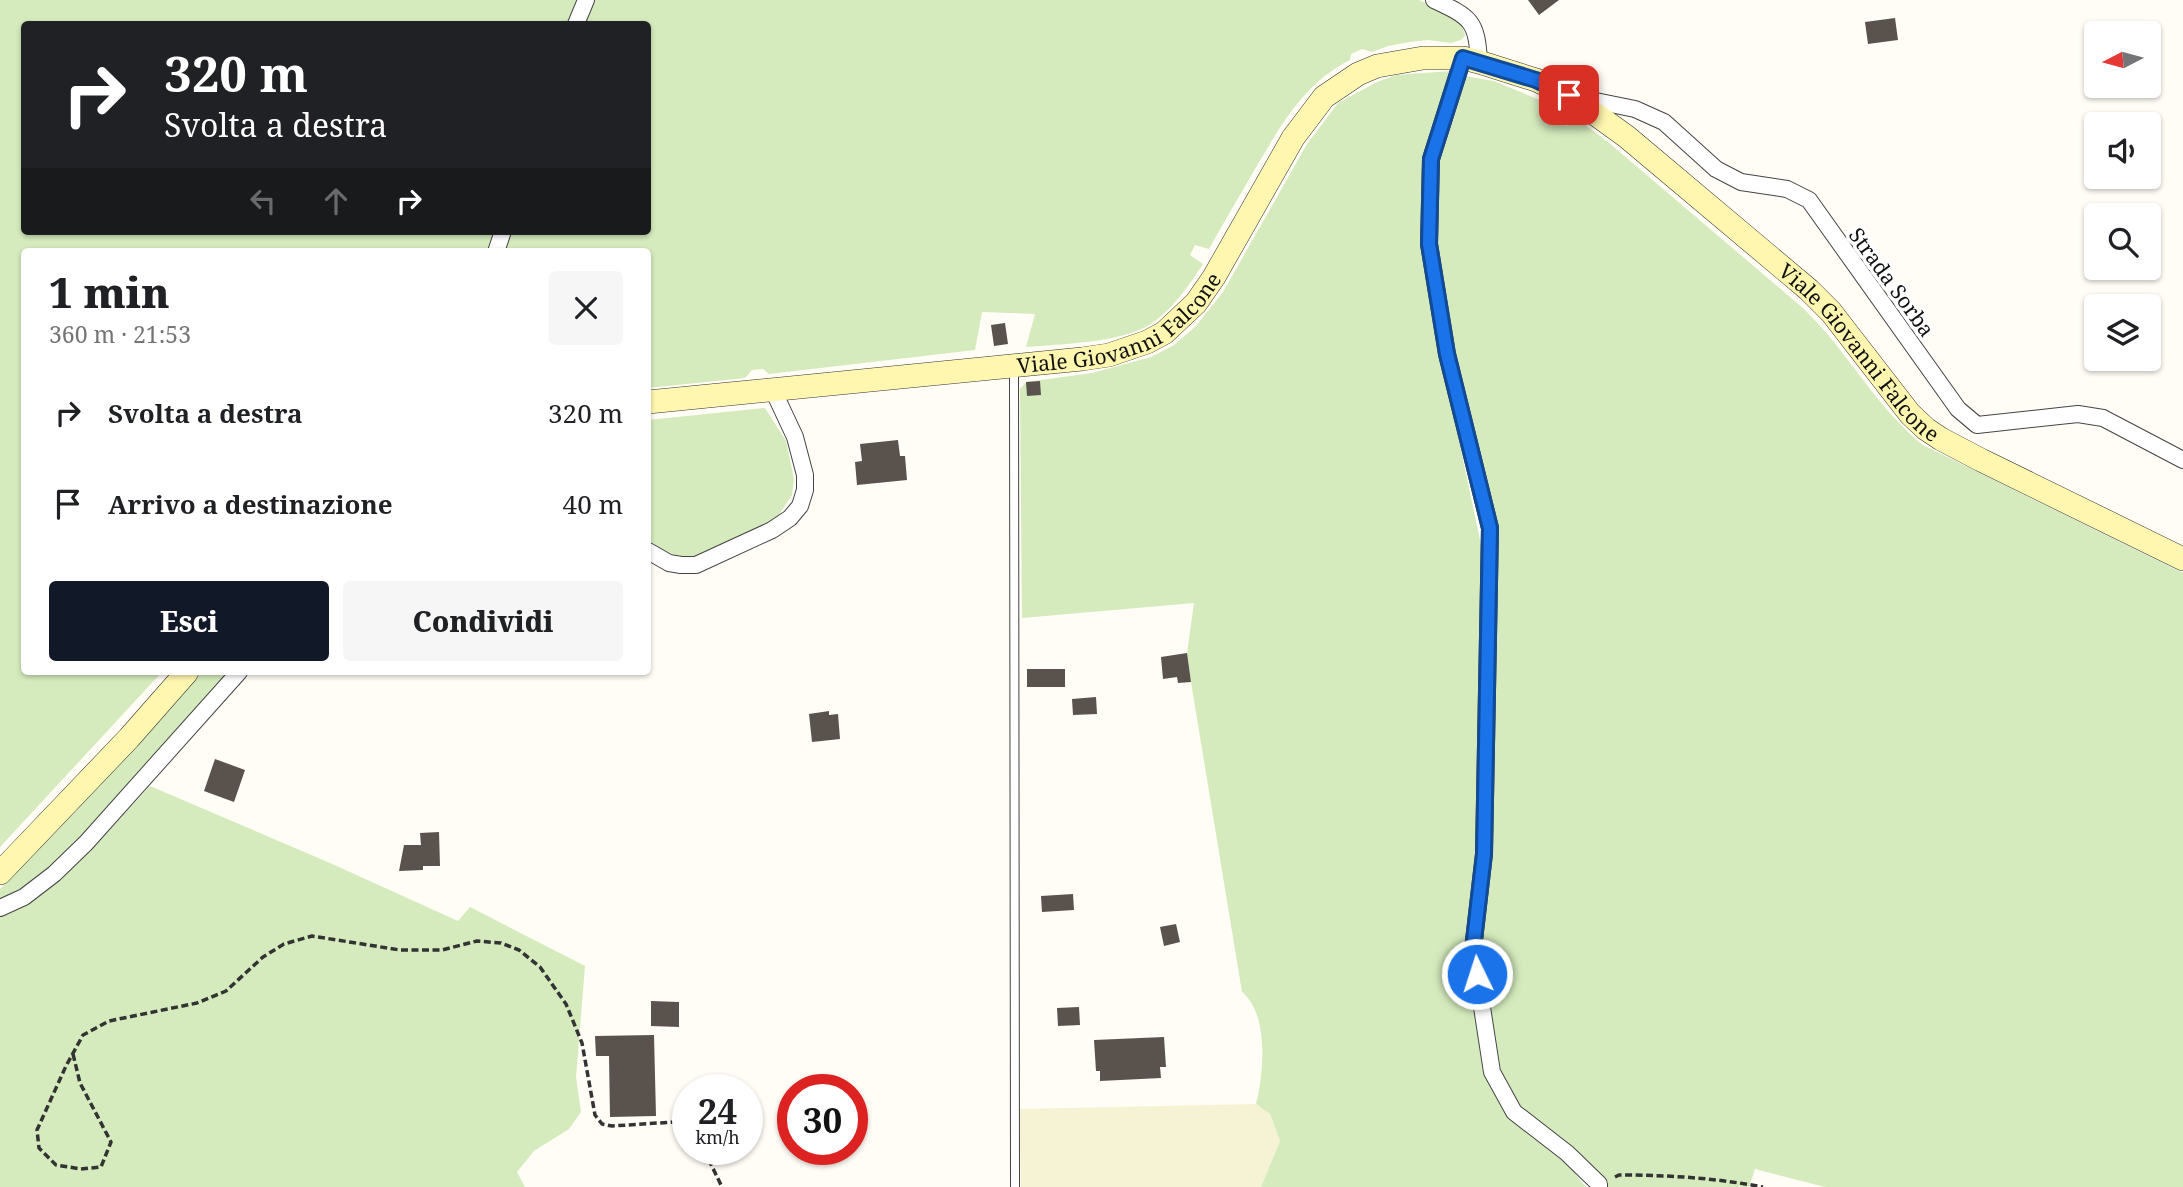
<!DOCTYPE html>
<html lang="it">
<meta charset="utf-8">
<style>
:root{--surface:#fff;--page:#f6f6f6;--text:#202124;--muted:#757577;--accent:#111827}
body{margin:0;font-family:"Noto Serif",serif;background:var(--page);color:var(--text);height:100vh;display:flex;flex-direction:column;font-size:26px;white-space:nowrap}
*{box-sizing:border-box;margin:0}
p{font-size:23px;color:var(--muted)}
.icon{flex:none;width:38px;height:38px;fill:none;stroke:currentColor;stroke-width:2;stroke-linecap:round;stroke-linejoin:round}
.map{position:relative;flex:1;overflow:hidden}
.panel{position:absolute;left:21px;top:248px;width:630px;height:427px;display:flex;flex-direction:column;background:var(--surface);border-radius:7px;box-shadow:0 2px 5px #0004}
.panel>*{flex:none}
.top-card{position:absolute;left:21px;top:21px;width:630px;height:214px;border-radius:7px;box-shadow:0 2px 5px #0004;background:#202124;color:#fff;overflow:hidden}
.needle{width:46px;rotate:264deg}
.buttons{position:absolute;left:2084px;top:21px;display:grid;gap:14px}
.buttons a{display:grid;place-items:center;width:77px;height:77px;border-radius:7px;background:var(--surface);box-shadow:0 2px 5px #0004;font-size:35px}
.speed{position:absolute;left:672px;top:1074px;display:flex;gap:14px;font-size:35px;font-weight:700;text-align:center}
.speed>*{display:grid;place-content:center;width:91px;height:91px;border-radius:50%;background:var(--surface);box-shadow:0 2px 5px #0004;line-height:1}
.speed small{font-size:18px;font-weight:400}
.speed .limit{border:10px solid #d22;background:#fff;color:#111}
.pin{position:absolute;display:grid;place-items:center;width:60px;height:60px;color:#fff;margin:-30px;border-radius:14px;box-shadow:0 4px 10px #0006}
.me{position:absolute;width:77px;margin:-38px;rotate:356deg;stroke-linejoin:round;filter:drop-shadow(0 0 5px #0008)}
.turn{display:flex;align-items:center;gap:24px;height:147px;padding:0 28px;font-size:32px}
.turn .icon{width:91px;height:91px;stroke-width:2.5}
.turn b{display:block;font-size:49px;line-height:60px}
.lanes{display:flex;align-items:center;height:66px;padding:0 28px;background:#0003;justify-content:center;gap:35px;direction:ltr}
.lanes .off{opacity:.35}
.round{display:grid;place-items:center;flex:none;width:74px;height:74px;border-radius:7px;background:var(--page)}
.summary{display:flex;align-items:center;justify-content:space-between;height:119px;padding:0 28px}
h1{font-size:42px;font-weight:800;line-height:52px}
.primary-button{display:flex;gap:14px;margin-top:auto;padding:14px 28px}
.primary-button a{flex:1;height:80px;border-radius:7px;background:var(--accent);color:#fff;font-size:28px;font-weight:800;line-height:80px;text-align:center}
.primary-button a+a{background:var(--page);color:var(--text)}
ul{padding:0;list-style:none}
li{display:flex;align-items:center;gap:21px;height:91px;padding:0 28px}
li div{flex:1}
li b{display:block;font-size:26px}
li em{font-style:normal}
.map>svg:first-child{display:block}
</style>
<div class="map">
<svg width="2183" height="1187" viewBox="0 0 2183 1187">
<rect width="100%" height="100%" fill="#fffdf5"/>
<path fill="#f6f3d4" d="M1256 1104 1270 1114 1280 1141 1261 1187H1021L1019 1109Z"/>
<path fill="#d5ebbd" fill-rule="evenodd" d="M0 0H1419C1436 8 1463 15 1465 36L1461 40 1451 43 1428 40 1410 42 1388 46 1372 52 1362 49 1351 54 1350 60C1304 83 1281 125 1255 169 1240 195 1224 222 1209 249L1195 245 1190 255 1203 264C1188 286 1173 310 1149 325 1120 343 1060 344 1026 347L1035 314 982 312 975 350 769 374 763 369 752 370 745 378 648 388V252H24V672H162L0 847ZM24 24H648V231H24Z
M1451 71 1425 161 1441 355 1484 559 1478 834 1466 951 1490 1086 1513 1119 1567 1163 1586 1187H1261L1280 1141 1270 1114 1256 1104C1264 1073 1269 1014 1242 992L1191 682 1187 653 1194 603 1022 618 1020 389 1026 382 1092 373 1151 357 1174 345 1196 326 1223 292 1307 144 1338 103 1377 82 1396 75Z
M1464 76 1494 81 1557 107 1560 122 1567 126 1580 121 1608 142 1804 309C1814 319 1824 330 1833 341 1862 377 1887 416 1923 445L2183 573V1187H1825L1755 1169 1749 1187H1606L1601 1175 1575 1149 1520 1107 1496 1066 1478 952 1495 526 1453 354 1434 244 1437 163Z
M765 408 786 441 794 479 792 495 778 516 763 525 695 556C674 558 663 551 648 540V420Z
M202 672H231L80 841 22 892 0 903V889Z
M150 786 330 863 458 921 470 907 585 966 576 1077 581 1112 569 1129 534 1151 517 1172 525 1187H0V915L61 876 92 849Z"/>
<path fill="#5a524d" d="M1528 0H1559L1539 15Z
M1895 18 1898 40 1868 44 1865 22Z
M1005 323 1008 344 994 346 991 325Z
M1040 381 1041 395 1027 396 1026 382Z
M898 440 900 456H905L907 480 857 485 855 462 862 461 860 444Z
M1187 653 1191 682 1178 683 1177 677 1163 679 1161 657Z
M1027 669H1065V687H1027Z
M1096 697 1097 714 1073 715 1072 699Z
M829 711V715L838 714 840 739 812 742 809 714Z
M215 759 245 770 234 802 204 791Z
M439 832 440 866H423V870L399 871 404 845H421L420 833Z
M1073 894 1074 910 1042 912 1041 896Z
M1176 924 1180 942 1164 946 1160 927Z
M651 1001 679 1002V1027L651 1026Z
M1079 1007 1080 1025 1058 1026 1057 1008Z
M654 1035 656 1116 610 1117 609 1056H596L595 1036Z
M1164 1037 1166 1067H1160L1161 1078 1100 1081V1071H1096L1094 1040Z"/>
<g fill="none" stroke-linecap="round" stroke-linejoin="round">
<g stroke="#444" stroke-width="10">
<path id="lane" d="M1014 368 1015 1187"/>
</g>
<g stroke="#444" stroke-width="18">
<path id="street" d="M1434 0C1470 17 1477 20 1479 62
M576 24 586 0
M1463 58 1431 159 1429 244 1447 354 1490 528 1484 854 1473 949 1492 1072 1514 1112 1567 1153 1599 1184V1187
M1576 97 1635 109 1664 122 1716 169 1741 182 1787 189 1809 200 1958 409 1977 425 2078 414 2103 418 2183 460
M496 252 503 231
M648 551 669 563 681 565H696L772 530 790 518 800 506 805 490V475L795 437 773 390
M0 908 24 897 54 874 86 843 239 672"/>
</g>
<g stroke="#333" stroke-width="24">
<g id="secondary">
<path id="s1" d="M648 402 1082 359 1109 355 1147 342 1164 333 1196 303 1214 277 1293 138 1324 97 1358 74 1377 66 1423 58H1463L1479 62 1536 80 1569 95 1627 137 1809 290 1831 312 1910 414 1926 429 1941 439 1981 460 2183 559"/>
<path d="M0 873 129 738 187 672"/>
</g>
</g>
<path stroke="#333" stroke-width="3.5" stroke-dasharray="7 3.5" stroke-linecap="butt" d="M73 1054 80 1083 111 1142 101 1167 81 1169 56 1165 39 1148 37 1130 66 1066 83 1035 109 1021 197 1003 226 991 263 957 284 944 312 936 400 950H442L477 941 501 943 519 950 540 967 566 1004 582 1043 595 1115 602 1124 612 1126 674 1122 688 1125
M704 1150 722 1187
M1615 1177 1619 1175C1668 1175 1715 1178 1763 1187"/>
<use href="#lane" stroke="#fff" stroke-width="8"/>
<use href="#street" stroke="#fff" stroke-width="16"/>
<use href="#secondary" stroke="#fff6b0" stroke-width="23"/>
</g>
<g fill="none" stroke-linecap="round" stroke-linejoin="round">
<g stroke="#114b97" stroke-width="18">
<path id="route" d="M1477 974 1473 949 1484 854 1490 528 1447 354 1429 244 1431 159 1463 58 1536 80 1569 95"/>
</g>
<use href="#route" stroke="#1a73e8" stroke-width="12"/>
</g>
<g text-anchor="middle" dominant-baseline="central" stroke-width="7" stroke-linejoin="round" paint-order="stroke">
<g font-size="21" fill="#111" stroke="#fff">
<text transform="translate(1892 282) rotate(54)">Strada Sorba</text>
<text stroke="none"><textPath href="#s1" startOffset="486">Viale Giovanni Falcone</textPath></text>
<text stroke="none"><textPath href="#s1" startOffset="1460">Viale Giovanni Falcone</textPath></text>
</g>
</g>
</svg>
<div class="buttons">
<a><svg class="needle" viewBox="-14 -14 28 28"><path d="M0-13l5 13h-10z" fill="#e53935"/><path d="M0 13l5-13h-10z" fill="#757577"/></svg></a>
<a><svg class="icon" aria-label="sound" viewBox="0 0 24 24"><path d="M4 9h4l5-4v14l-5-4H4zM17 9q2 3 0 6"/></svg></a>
<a><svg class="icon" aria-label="search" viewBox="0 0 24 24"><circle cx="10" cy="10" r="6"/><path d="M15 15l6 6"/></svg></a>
<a><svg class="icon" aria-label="layers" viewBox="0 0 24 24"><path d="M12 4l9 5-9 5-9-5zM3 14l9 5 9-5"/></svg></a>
</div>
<div class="speed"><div>24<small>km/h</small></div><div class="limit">30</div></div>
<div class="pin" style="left:1569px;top:95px;background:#d93025"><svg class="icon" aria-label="arrive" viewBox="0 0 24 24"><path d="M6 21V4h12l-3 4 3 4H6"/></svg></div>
<svg class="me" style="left:1477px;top:974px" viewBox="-20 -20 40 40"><circle r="17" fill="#1a73e8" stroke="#fff" stroke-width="3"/><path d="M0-11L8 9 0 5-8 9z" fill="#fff"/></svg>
<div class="top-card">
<div class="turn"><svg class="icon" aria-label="right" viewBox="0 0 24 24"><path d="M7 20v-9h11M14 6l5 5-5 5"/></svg><div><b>320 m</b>Svolta a destra</div></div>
<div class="lanes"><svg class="icon off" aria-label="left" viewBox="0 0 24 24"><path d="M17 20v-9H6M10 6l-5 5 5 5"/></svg><svg class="icon off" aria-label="ahead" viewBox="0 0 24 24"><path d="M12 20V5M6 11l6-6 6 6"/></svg><svg class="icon" aria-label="right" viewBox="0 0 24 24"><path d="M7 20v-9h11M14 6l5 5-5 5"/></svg></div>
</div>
<section class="panel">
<div class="summary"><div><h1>1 min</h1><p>360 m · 21:53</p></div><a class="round"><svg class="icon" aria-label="close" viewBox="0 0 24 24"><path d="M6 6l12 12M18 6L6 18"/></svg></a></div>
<ul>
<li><svg class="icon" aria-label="right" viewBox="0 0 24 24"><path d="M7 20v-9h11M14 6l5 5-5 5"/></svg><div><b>Svolta a destra</b></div><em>320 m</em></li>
<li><svg class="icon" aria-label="arrive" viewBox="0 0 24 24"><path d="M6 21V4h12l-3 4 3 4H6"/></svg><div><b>Arrivo a destinazione</b></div><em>40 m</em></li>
</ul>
<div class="primary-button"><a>Esci</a><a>Condividi</a></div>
</section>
</div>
